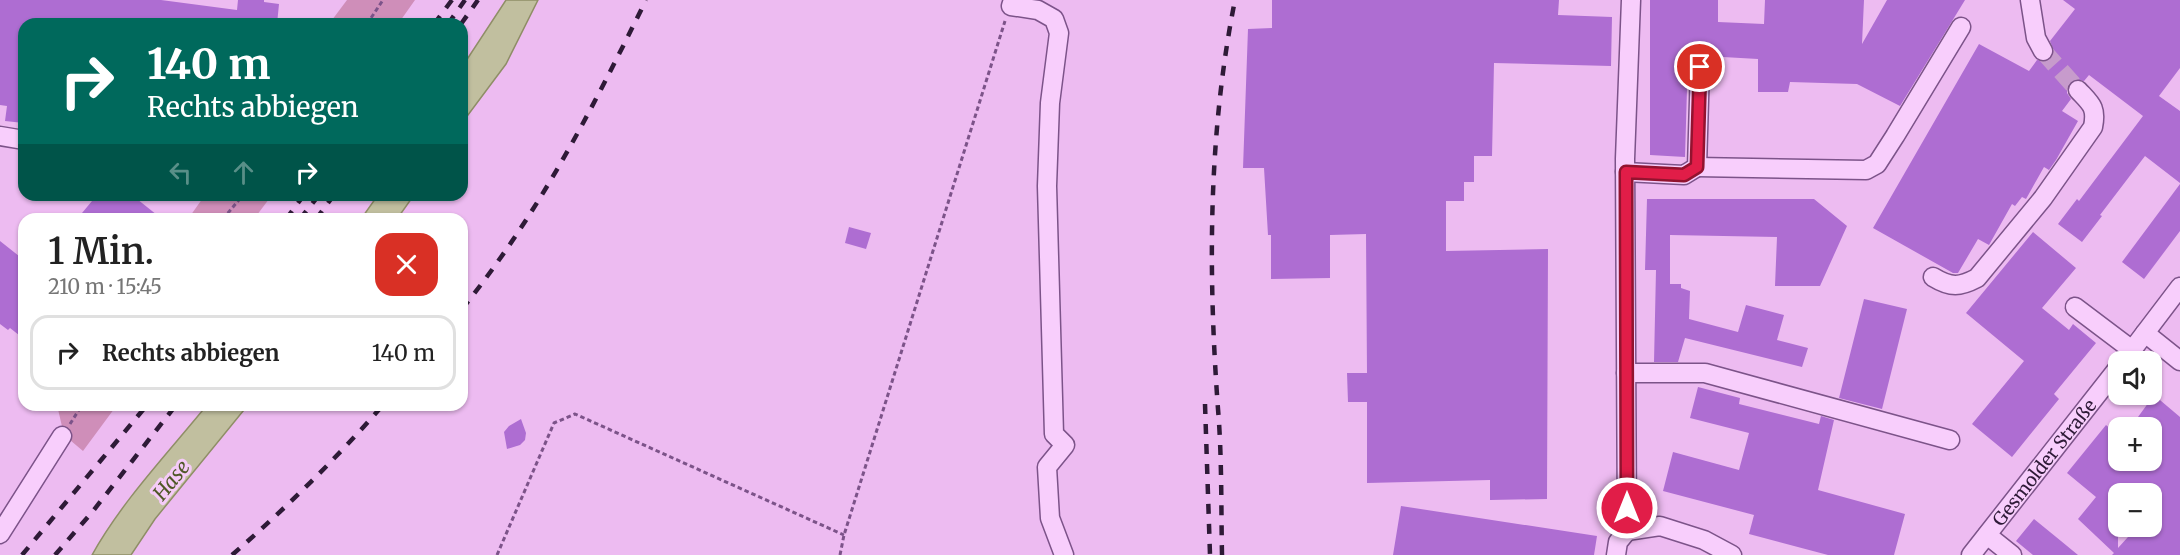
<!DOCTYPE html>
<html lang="de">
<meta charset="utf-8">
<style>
:root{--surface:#fff;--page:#f2f2f2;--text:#222;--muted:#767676;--line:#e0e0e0}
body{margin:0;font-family:Merriweather,serif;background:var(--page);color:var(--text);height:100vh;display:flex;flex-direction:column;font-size:22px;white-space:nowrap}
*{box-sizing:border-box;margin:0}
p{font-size:20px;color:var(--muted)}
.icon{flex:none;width:33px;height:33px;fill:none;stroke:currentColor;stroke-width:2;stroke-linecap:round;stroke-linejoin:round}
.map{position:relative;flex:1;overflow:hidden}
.details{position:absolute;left:18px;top:213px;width:450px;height:198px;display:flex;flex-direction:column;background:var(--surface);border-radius:18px;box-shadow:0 2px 4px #0004}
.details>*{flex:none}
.hud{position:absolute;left:18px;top:18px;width:450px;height:183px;border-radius:18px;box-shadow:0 2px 4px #0004;background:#00695c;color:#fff;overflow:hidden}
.controls{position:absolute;left:2108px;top:351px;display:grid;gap:12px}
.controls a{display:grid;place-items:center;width:54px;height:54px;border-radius:12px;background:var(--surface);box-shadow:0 2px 4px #0004;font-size:30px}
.pin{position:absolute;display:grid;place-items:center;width:51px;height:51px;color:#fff;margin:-26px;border:3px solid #fff;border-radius:50%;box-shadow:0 2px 6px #0007}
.me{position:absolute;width:66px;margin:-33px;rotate:0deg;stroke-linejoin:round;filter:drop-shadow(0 0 4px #0008)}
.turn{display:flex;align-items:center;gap:21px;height:126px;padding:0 30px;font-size:27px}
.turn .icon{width:78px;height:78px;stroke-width:2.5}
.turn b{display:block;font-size:42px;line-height:51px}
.lanes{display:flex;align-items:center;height:57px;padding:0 30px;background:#0003;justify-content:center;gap:30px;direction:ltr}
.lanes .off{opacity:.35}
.round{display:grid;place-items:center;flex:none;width:63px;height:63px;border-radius:18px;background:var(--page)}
.head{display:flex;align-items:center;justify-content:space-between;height:102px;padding:0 30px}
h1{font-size:36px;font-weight:600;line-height:45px}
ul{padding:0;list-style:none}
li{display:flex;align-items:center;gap:18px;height:75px;margin:0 12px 9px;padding:0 18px;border:3px solid var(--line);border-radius:18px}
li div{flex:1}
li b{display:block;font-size:22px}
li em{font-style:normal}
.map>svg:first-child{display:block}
</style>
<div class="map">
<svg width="2180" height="555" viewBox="0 0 2180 555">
<rect width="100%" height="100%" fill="#edbbf1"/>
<path fill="#cf8eb9" d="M347 0H415L398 24H329Z
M205 195H272L254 219H188Z
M57 405H117L83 451 64 435Z"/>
<path fill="#c1bf9f" stroke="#8f8e67" stroke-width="1.5" d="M506 0H538L506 64 462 123V67Z
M378 195H414L397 219H361Z
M207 405H248L155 519 131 555H92C122 501 168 453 207 405Z"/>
<path fill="#ae6dd2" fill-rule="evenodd" d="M0 0H161L237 10 238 0H264V2L279 4 277 24H24V123L5 121 7 106 0 105Z
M1272 0H1559L1558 15 1612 17 1611 66 1494 63 1492 156H1474V182H1464V201H1446V251L1548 249 1547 499 1490 500V480L1367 483V402H1348L1347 373H1367L1366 234 1330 235V278L1271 279V235H1268L1264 168H1243L1248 29 1272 28Z
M1650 0H1718V22L1764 24 1765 0H1864L1862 44 1887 0H1965L1900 106 1857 84 1790 82 1788 92H1758V59L1688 55 1685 157 1650 155Z
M2063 0H2180V68L2159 96 2180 111V183L2145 156 2100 215 2102 216 2082 242 2058 224 2077 199 2079 201 2143 116 2089 75 2084 81 2075 79 2067 86V93L2071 99 2062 111 2078 121 2056 160 2049 170 2044 167 2026 199 2022 197 2015 206 2012 204 1989 245 1978 239 1958 273H1953L1873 228 1979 44 2029 71 2037 60 2048 61 2053 56 2054 51 2050 41 2075 9Z
M2180 184V231L2144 279 2122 262Z
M97 195H132L162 219H77Z
M1647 199H1814L1847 226 1820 286H1775L1777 237 1670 235V284H1681V288L1690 291 1689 319 1738 332 1746 305 1784 315 1777 340 1808 348 1802 367 1685 338 1678 362H1654L1656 270H1645Z
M849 227 871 233 866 249 845 243Z
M2033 232 2076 268 2042 308 2069 330 2073 324 2096 343 2054 394 2059 399 2012 457 1972 424 2024 361 1966 313Z
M0 241 24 260V339L10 328 8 330 0 324Z
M1864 299 1907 309 1882 409 1839 398Z
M1698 387 1740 398 1739 404 1819 424 1821 416 1834 420 1818 490 1905 514 1894 555H1828L1749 534 1754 515 1663 491 1673 452 1739 470 1749 433 1690 418Z
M2154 395 2180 417V555H2112L2114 553 2078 519 2096 497 2067 473 2106 425 2118 435V460H2151V428H2130ZM2118 494H2151V526H2138L2118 548Z
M521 419 526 433 525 440 520 445 507 449 504 432 509 426Z
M1401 506 1597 536 1594 555H1393Z
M2034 519 2061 541 2078 555H2033L2016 541Z"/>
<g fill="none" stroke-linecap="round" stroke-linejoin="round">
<path stroke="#c79bcc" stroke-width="18" stroke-dasharray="18 9" stroke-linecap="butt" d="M2043 51 2078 90"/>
<g stroke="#7c5389" stroke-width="21">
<g id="minor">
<path d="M1013 0 1011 6 1038 10 1054 19 1059 33 1050 103 1047 186 1054 434 1065 445 1047 467 1050 518 1064 555"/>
<path d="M2030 0 2036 38 2043 51"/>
<path d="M0 136 24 140"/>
<path d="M1697 167 1866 170 1877 164 1895 136 1961 27"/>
<path d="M1625 172 1684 175 1697 167 1700 67"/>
<path d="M1933 277C1951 288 1960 287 1977 278L2043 198 2093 127C2097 107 2091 104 2078 90"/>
<path d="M2075 307 2132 350"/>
<path d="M2145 333 2180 361"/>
<path d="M2123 362 2180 287"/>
<path d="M1626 373H1705L1950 440"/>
<path d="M1627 531 1660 526 1704 540 1732 555"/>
<path d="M0 534 62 436"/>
<path d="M1987 535 2012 555"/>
<path d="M1616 555 1618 542 1627 531 1625 159 1631 0"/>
<path id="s1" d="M1971 555 2118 368"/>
</g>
</g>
<path stroke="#7c5389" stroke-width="3" stroke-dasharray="4.5 3" stroke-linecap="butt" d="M367 24 383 0
M223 219 243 195
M70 424 82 405
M497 555 554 423 575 414 844 535
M840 555 844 535 1005 21"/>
<use href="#minor" stroke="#f8cefc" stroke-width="18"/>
<path stroke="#2e1a37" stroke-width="4.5" stroke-dasharray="10 10" stroke-linecap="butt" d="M434 24 452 0
M448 24 465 0
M461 24 478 0
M286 219 304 195
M300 219 319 195
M316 219 334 195
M462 309C540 212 591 111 646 0
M1205 404 1210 555
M22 555 147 405
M55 555 93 511 176 405
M232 555C286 508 336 459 383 405
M1222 555C1221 507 1222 457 1218 409 1208 273 1208 134 1235 0"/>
</g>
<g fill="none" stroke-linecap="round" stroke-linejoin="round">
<g stroke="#92132f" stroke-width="15">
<path id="route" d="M1627 508 1626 172 1684 175 1697 167 1700 67"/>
</g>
<use href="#route" stroke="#e11d48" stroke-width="10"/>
</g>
<g text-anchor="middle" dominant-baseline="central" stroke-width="6" stroke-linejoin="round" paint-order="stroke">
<g font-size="18" fill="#2e1a37" stroke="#f5cbf8">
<text stroke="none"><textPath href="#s1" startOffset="118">Gesmolder Straße</textPath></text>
</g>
<g font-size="20" font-style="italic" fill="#505828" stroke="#f5cbf8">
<text transform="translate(171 480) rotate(-51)">Hase</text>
</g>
</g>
</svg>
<div class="controls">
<a><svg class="icon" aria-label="sound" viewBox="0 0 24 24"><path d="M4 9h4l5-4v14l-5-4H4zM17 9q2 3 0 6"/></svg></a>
<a>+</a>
<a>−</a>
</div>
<div class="pin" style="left:1700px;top:67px;background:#d93025"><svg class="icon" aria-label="arrive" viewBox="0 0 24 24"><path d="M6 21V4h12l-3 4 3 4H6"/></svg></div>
<svg class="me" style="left:1627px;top:508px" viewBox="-20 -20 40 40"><circle r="17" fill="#e11d48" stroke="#fff" stroke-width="3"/><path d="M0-11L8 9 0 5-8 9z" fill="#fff"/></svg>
<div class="hud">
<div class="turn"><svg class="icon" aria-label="right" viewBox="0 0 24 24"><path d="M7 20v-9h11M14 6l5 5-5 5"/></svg><div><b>140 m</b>Rechts abbiegen</div></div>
<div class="lanes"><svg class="icon off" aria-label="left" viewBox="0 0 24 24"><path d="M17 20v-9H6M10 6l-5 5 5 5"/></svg><svg class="icon off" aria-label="ahead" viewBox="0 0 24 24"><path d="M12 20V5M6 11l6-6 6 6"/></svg><svg class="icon" aria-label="right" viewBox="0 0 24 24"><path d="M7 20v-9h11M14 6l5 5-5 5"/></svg></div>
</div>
<section class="details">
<div class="head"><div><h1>1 Min.</h1><p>210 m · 15:45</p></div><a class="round" style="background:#d93025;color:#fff"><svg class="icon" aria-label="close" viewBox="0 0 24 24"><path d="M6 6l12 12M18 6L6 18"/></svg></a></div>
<ul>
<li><svg class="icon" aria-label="right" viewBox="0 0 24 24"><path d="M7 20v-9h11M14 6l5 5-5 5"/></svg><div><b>Rechts abbiegen</b></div><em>140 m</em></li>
</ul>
</section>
</div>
